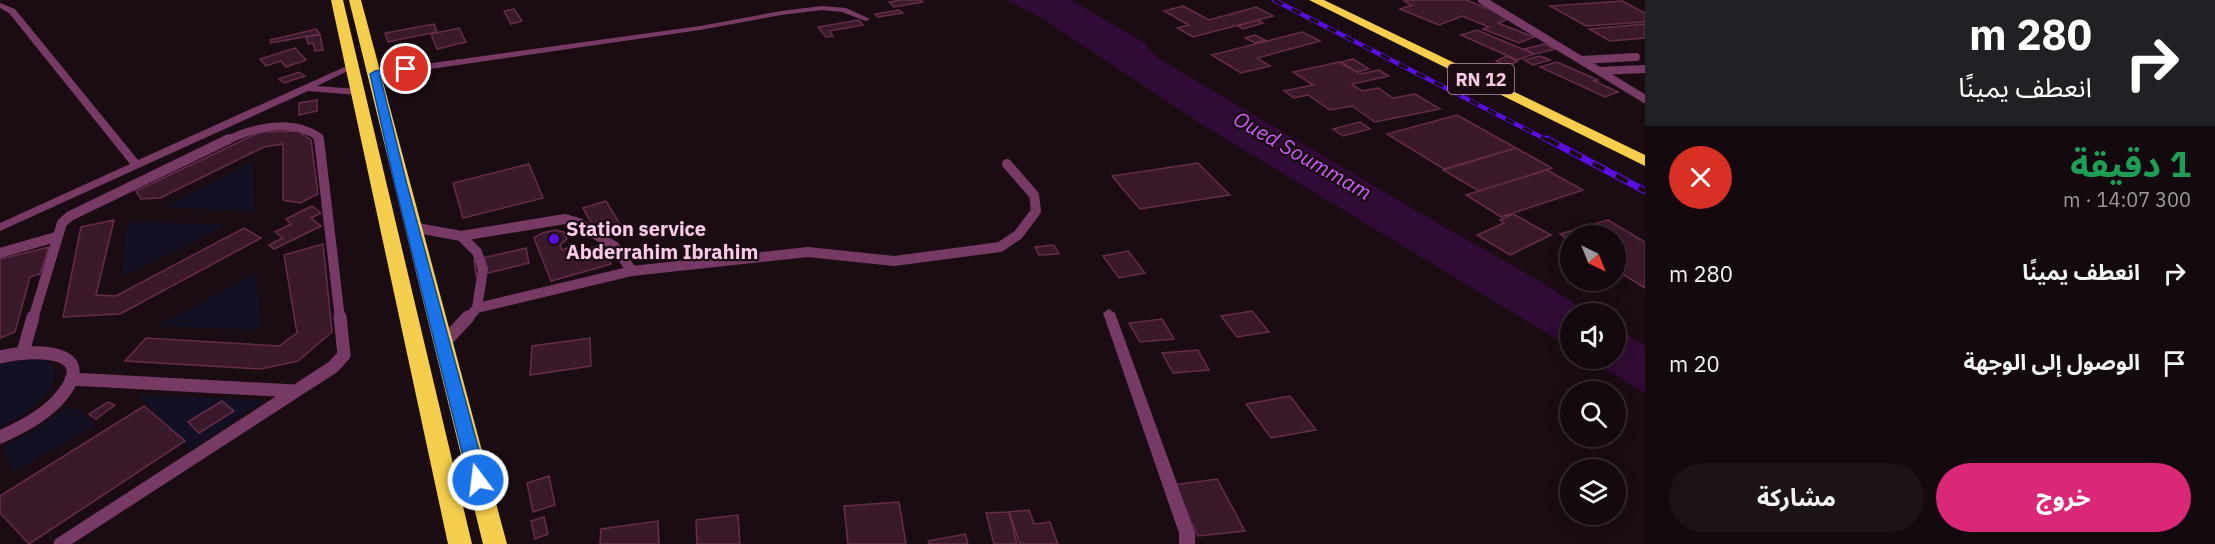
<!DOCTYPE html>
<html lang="ar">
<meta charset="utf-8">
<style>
:root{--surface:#14090f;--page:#1d1218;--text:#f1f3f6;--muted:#9d9a9e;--line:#332a2f;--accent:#db2777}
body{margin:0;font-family:"IBM Plex Sans","Noto Sans Arabic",sans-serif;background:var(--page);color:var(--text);direction:rtl;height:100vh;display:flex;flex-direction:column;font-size:22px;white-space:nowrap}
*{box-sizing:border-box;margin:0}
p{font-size:20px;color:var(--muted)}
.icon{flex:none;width:33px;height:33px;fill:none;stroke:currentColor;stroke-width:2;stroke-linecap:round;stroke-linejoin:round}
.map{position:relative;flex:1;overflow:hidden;direction:ltr}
.panel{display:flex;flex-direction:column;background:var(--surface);width:570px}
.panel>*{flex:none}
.guide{background:#202124;color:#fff;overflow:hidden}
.needle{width:39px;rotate:137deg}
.controls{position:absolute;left:1560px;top:225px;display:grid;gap:12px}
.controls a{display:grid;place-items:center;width:66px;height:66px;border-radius:50%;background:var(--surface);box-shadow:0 3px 15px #0003,0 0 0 2px var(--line);font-size:30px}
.pin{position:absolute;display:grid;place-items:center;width:51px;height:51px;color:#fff;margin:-26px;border:3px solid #fff;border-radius:50%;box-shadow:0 2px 6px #0007}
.me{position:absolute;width:66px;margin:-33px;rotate:345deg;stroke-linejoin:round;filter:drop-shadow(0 0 4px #0008)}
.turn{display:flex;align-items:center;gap:21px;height:126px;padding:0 24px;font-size:27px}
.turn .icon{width:78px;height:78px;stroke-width:2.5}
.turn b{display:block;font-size:42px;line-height:51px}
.round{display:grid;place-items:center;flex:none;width:63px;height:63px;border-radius:32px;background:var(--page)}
.overview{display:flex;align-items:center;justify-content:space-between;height:102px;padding:0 24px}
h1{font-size:36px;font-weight:700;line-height:45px;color:#1e9e55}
.button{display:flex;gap:12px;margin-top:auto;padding:12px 24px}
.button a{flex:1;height:69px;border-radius:36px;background:var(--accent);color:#fff;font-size:24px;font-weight:700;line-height:69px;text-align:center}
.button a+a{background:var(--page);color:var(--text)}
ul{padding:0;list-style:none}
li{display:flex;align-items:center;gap:18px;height:90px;padding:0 24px}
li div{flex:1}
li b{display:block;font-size:22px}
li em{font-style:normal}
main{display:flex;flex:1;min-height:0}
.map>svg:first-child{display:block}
</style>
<main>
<section class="panel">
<div class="guide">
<div class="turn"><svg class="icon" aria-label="right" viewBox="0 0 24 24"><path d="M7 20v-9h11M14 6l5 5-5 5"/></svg><div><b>280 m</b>انعطف يمينًا</div></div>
</div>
<div class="overview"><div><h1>1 دقيقة</h1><p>300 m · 14:07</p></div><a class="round" style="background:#d93025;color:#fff"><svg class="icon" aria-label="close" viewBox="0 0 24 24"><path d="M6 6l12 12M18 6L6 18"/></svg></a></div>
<ul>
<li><svg class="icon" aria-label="right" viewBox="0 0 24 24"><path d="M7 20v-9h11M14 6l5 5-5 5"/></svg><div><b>انعطف يمينًا</b></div><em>280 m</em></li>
<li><svg class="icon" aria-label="arrive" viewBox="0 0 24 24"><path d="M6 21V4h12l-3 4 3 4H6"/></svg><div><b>الوصول إلى الوجهة</b></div><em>20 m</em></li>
</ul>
<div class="button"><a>خروج</a><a>مشاركة</a></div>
</section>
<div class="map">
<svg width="1645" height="544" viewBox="0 0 1645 544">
<rect width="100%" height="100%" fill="#1b0c14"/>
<path fill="#141024" d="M253 162 255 212 164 207Z
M133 222 222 224V227L127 275 122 273 128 225Z
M255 273 261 327 257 330 158 326Z
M41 359 51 364 56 373C50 400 24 416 0 426V363Z
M138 395 265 400 190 450Z
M76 408 95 425 14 472 2 447 37 429 64 409Z"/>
<path fill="#300b35" d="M1006 0H1071L1145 43 1150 51 1161 60 1415 210 1531 276 1590 313 1570 314V347L1206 127 1040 17Z
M1616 328 1645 345V393L1589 359 1616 358Z"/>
<path fill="#3a192b" stroke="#652d4b" stroke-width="1.5" d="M900 0H921L923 2 894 7 889 2Z
M1409 0H1466L1511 18 1498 23 1534 37 1519 43 1483 29 1489 27 1462 16 1439 25 1400 9 1412 5 1404 1Z
M1622 1 1645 13V22L1586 26 1550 6Z
M1183 6 1209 20 1256 7 1273 16 1193 37 1177 28 1189 25 1164 11Z
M514 9 522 21 511 24 504 11Z
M899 10 903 13 878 17 875 14Z
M859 20 863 25 829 31 833 36 826 37 818 27Z
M1258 20 1263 23 1243 29 1238 26Z
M434 24 437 32 388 42 385 33Z
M1645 24V38L1610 41 1589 29Z
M459 28 466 42 437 49 431 34Z
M316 29 320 34 271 43 270 40Z
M1477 30 1534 54 1517 60 1461 35Z
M1302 32 1320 41 1257 58 1270 66 1241 73 1212 55Z
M320 35 323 50 315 51 313 43 308 44 306 37Z
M1255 35 1265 40 1255 43 1245 38Z
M1544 44 1555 49 1535 54 1524 49Z
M295 48 306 60 286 67 281 61 266 66 260 59Z
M1507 56 1518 61 1508 66 1496 61Z
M1540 56 1550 60 1533 65 1524 60Z
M1353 59 1369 69 1357 72 1341 62Z
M1339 62 1360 74 1379 70 1389 76 1352 84 1362 91 1378 88 1393 98 1415 94 1440 109 1375 122 1352 106 1330 110 1308 95 1294 98 1284 91 1313 85 1293 72Z
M1557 62 1598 80 1594 81 1618 92 1605 97 1540 67Z
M299 72 305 76 284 83 279 79Z
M317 100V111L299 115V103Z
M1457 115 1516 148 1444 169 1387 134Z
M1360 122 1370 129 1343 136 1333 129Z
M298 131 311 140 318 194 300 203 283 200V144L264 147 160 198 141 199 136 191 260 132Z
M1516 148 1552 168 1479 191 1443 170Z
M1198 163 1230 195 1140 209 1112 176Z
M529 164 543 198 463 218 453 183Z
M1547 170 1583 190 1501 217 1466 195Z
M606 201 624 231 600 239 583 208Z
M312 206 321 213 311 218 321 226 274 249 269 245 283 238 275 232 291 224 286 219Z
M1513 214 1551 235 1510 255 1477 235 1504 223 1500 220Z
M114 220 96 295 116 296 244 228 261 238 120 314 63 317 81 227Z
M1608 220 1645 242V288L1616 270V236H1570V241L1560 234Z
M555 230 564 232 567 239 560 245 562 250 570 247 573 253 601 245 611 264 551 281 534 238 542 233Z
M323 244 332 332 298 361 261 369 125 361 146 338 279 346 297 333 284 255Z
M1054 245 1059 254 1039 255 1035 247Z
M49 247 40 274 30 277 15 332 0 338V259Z
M526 248 529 263 476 276 474 260Z
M1128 251 1145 273 1119 278 1103 256Z
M1252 311 1269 332 1237 337 1221 316Z
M1162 319 1174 339 1140 342 1129 323Z
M590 338 591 366 530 375 532 346Z
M1198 350 1209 370 1173 373 1162 353Z
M1290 396 1316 430 1271 438 1246 404Z
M222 401 234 411 199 433 188 422Z
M108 402 115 405 96 419 89 414Z
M144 406 185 441 29 544 0 513V496Z
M549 476 555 505 533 512 527 483Z
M1217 479 1245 531 1198 536 1172 485Z
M899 502 906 544H848L844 506Z
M1029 510 1034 524 1050 522 1058 544H1020L1009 512Z
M1009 512 1017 544H994L986 513Z
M738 515 740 544H697L696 520Z
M544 517 548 534 535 539 531 521Z
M658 521 659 544H600L601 529Z
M965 534 968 544H929L928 541Z"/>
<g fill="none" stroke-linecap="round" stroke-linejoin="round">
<path stroke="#773a65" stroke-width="8" d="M1482 0 1645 99
M1581 60 1636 57
M1599 71 1645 69
M226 141C254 127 292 118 319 137V141"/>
<path stroke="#773a65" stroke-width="10" d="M319 139 340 319
M412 227 461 236 477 252 483 269 477 308 467 319
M461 236 565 219 579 223 615 247 632 271
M0 253 56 237
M477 308 632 271 808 252 894 261 1000 247 1018 235 1036 211 1034 195 1007 164
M33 319 62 223 70 216 229 139"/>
<path stroke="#773a65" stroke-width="13" d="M443 344 468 317
M23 352 33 317
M0 357C37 348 105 349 56 402 40 418 20 428 0 437
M71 379 295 391
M60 544 333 367 344 355 340 317"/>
<path fill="#773a65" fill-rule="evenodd" d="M0 3 15 9 138 160 349 65 352 64 356 67 317 86 357 89 362 92 357 95 308 91 0 231V223L130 164 9 13 0 8Z
M822 6 846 8 870 19 866 21 842 12 822 10 781 15 700 30 375 77 371 74 375 71 700 26 781 11Z
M1109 309 1115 313 1195 533V544H1179V533L1103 313Z"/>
<path fill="#f4ce4c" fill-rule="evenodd" d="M331 0H343L472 544H448Z
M349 0H361L507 544H483Z
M1309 0H1324L1645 155V166Z"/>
<g stroke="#5a0ee2" stroke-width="4.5">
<path id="rail-far1" d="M1274 0 1549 141"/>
</g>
<g stroke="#5a0ee2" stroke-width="7">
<path id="rail" d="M1547 139 1645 191"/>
</g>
<use href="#rail-far1" stroke="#1b0c14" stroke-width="3" stroke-dasharray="10" stroke-linecap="butt"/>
<use href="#rail" stroke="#1b0c14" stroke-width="4.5" stroke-dasharray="13" stroke-linecap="butt"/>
</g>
<path fill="#1a73e8" stroke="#114b97" stroke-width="1.5" d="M406 66 411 69 410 71 380 76 406 181 487 480 484 485 478 487 472 485 469 480 394 181 370 74 375 71Z"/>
<circle fill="#5a0ee2" stroke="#1b0c14" stroke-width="2" cx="554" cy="239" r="6"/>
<g text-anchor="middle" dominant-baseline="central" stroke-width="4.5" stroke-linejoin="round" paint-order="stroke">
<rect fill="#1b0c14" stroke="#b890a9" stroke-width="1.5" x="1448" y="64" width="66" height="30" rx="4.5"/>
<g font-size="18" font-weight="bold" fill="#fcc9e9">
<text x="1481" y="79">RN 12</text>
</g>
<g font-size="20" font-weight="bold" fill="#fcc9e9" stroke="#1b0c14" text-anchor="start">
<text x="566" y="228">Station service<tspan x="566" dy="23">Abderrahim Ibrahim</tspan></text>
</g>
<g font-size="21" font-style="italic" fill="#cb5ef5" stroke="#1b0c14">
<text transform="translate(1303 155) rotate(30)">Oued Soummam</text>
</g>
</g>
</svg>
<div class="controls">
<a><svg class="needle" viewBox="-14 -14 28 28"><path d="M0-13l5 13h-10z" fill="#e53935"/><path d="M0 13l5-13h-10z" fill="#9d9a9e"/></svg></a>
<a><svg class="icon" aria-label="sound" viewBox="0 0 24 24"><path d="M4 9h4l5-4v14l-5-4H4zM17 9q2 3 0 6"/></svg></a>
<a><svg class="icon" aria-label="search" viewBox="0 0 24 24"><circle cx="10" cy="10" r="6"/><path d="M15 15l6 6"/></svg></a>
<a><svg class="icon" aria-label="layers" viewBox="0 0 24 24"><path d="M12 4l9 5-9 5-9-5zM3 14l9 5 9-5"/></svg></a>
</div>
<div class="pin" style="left:406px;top:69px;background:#d93025"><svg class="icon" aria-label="arrive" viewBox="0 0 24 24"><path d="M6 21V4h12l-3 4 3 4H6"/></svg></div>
<svg class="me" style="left:478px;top:480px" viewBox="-20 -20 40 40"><circle r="17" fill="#1a73e8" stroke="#fff" stroke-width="3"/><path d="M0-11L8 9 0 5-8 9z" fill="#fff"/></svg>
</div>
</main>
